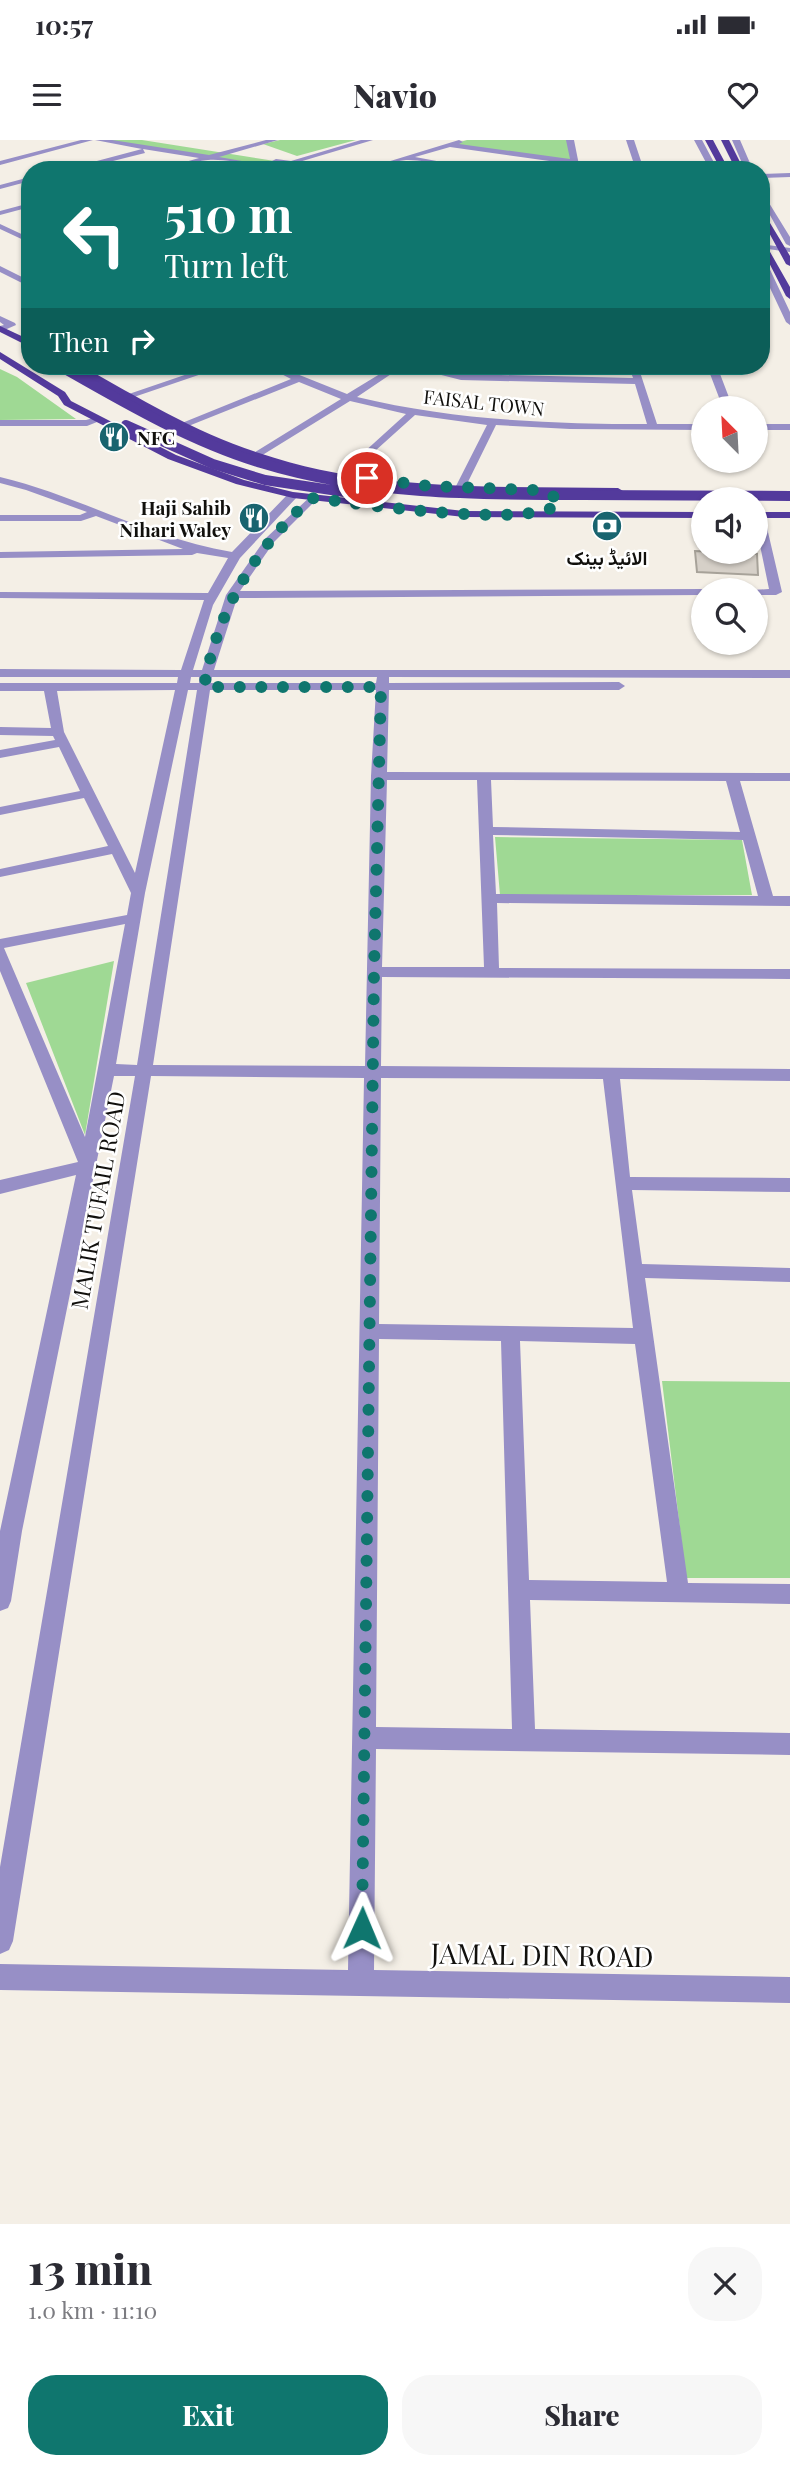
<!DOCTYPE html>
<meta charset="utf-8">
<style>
:root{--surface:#fff;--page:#f7f7f7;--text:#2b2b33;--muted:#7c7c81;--accent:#0f766e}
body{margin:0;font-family:"Playfair Display",Vazirmatn,serif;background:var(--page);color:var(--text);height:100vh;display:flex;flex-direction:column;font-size:26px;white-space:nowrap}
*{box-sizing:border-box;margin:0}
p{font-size:23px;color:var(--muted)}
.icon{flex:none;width:38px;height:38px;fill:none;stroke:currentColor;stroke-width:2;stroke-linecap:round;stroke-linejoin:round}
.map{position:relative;height:2084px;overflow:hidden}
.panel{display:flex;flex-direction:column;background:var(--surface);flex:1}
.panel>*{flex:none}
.top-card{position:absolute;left:21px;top:21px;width:749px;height:214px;border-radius:28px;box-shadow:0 2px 5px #0004;background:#0f766e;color:#fff;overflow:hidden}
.needle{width:46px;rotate:336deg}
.fabs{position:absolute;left:691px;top:256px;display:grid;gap:14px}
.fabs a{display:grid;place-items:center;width:77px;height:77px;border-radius:50%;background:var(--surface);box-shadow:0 2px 5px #0004;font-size:35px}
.pin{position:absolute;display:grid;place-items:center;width:60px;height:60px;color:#fff;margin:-30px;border:4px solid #fff;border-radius:50%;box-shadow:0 2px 7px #0007}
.me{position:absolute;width:77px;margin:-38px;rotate:1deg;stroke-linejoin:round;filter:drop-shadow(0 0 5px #0008)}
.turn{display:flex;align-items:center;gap:24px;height:147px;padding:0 28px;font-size:32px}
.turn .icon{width:91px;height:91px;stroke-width:2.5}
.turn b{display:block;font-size:49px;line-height:60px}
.then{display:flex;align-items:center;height:66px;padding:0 28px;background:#0003;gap:14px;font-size:26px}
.round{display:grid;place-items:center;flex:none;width:74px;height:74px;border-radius:28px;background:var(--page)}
.overview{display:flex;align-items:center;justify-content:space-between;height:119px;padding:0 28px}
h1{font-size:42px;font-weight:800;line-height:52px}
.button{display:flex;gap:14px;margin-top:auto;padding:14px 28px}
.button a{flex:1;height:80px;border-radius:28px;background:var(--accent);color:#fff;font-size:28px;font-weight:800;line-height:80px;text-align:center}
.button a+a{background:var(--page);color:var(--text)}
.status{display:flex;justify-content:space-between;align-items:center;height:49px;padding:0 35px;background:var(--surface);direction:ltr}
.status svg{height:19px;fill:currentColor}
header{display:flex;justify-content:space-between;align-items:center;height:91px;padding:0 28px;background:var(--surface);font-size:32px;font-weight:800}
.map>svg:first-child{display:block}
</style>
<div class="status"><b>10:57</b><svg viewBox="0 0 49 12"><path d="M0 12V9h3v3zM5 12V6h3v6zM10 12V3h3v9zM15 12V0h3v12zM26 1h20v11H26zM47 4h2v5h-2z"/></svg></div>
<header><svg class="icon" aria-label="menu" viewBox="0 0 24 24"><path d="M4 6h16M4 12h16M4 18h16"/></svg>Navio<svg class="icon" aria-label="heart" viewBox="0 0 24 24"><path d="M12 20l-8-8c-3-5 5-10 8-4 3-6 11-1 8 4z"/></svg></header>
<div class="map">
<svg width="790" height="2084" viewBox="0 0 790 2084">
<rect width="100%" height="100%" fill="#f4efe6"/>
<path fill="#9fd994" d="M104 0H142L332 30H289Z
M280 0H356L297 16 263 4Z
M467 0H570L573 22 450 5Z
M0 229 17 237 76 279 0 280Z
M495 697 742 700 752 755H500Z
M114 821 85 995 26 843Z
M662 1241 790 1242V1438H686Z"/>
<path fill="#d6d0c8" stroke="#a7a299" stroke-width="2" d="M695 411 757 414 758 435 697 432Z"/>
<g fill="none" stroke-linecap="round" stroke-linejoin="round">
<path fill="#978fc6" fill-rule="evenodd" d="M81 0H93L0 25V21Z
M95 0H112L209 15 266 0H278L219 17 293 30C266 30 230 18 208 20 191 21 176 30 158 30L199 18 143 9 145 13 77 30H63L142 9Z
M361 0H373L299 22 339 30H319L272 21 276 19 291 21Z
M459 0 463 2 459 4 570 19 566 0H574L580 30H572L571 24 450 7 415 17 485 30C459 30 427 19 406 20 391 21 377 30 361 30Z
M626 0H634L644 30H636Z
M694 0H702L718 30H710Z
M732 0H740L753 30H745Z
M790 33V37L761 38V34Z
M30 37V41L0 49V45Z
M761 50 790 97V106L786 104 761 59Z
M30 63V67L0 75V71Z
M0 84 30 98V103L0 89Z
M761 104 790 108V112L761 108Z
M761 117 765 119 790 172V185L786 182 761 129Z
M0 126 30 141V147L0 132Z
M0 176 15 183 16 185 0 192V186L4 185 0 182Z
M83 226H98L79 231V227Z
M211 226H225L131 258 123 256Z
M266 226H277L347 254 393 226H403L357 257C452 280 549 284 647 284L635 244 461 240 406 226H423L461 234 633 238 629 226H638L657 284H704V290L570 289 496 285 465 348 460 351 455 348 487 285 415 275 345 338 340 335 341 333 406 274 350 261 256 319 251 316 252 314 341 259 299 242 186 287 177 285 291 239Z
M707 226H717L733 268H723Z
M97 277 102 280 87 286H0V280H86Z
M756 284H790V290H756Z
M0 337C80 356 151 399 232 412L289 353H297V357L240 418 213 465 193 530H202L226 455 266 398 312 355 316 356V360L274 402 240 451 704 449 708 450H704V455L237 458 214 530H790V538L389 537V543L619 542 625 546 619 550H389L387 632 790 633V641H740L773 756H790V766L497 763 499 828 790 829V839L382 837 381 926 790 929V941L620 939 630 1037 790 1038V1052L632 1050 642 1124 790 1128V1142L645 1138 688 1443 790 1444V1464L530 1460 535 1589 790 1593V1615L376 1609 374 1830 790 1837V1863L0 1850V1824L348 1830 364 938 151 936 13 1801 9 1810 0 1814V1727L135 936H114L22 1391 11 1461 8 1468 0 1471V1391L76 1035 0 1054V1040L78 1022 0 831V799L127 775 131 753 112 714 0 737V729L108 706 84 658 0 675V667L80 651 59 607 0 618V610L55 600 53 596 0 595V587L51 588 44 551H0V543H177L178 537H0V529L181 530 204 460 0 458V452L208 453 228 418 197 413 192 415 0 418V412L183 409 96 376 81 381H0V375H80L87 372 26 350 0 343ZM191 537H199V543H190ZM212 537H377L376 543H211ZM175 550 135 733 64 592 57 551ZM188 550H197L137 925 116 924 145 753ZM210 550H376L371 636 365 926 153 925ZM387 640H477L484 827H382ZM491 640 726 641 740 692 493 687ZM493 695 743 700 758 756 496 754ZM125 784 85 997 4 808ZM381 938 603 939 633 1188 379 1184ZM379 1199 501 1201 512 1589 376 1587ZM520 1201 635 1204 667 1442 529 1440Z
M759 372 764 375 782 452 776 455H756V450H752L769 449 756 386V373Z"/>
<path fill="#533a9c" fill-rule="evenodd" d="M705 0H713L729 30H721Z
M721 0H729L744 30H736Z
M761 68 790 116V126L786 124 761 78Z
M761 96 790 147V159L786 156 761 107Z
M0 186 30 200V207L0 192Z
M0 212 65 252 71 261 176 315 244 340 293 352 464 371 704 372V378L464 377 293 358 236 344 168 319 64 265 58 256 0 219Z
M71 226H82C139 258 196 293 259 313 373 352 499 346 618 348L623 351 618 354C496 352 367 358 250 317 213 305 179 287 144 269 121 256 91 244 71 226Z
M756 372H790V378H756Z"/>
<path stroke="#533a9c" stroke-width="10" d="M65 229C128 265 192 302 261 323 365 355 476 355 583 355 652 355 721 356 790 356
M126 285 213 324 265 340 371 356"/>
</g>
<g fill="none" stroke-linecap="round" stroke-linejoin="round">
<path stroke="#0f766e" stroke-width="12" stroke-dasharray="0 21.6" d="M362 1788 374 832 381 547H204C217 472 254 408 312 358 355 363 533 390 560 363L555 357 533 350 428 346 367 338"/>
</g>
<defs>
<g id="restaurant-disc" transform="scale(1.575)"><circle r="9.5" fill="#19646f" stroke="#fff"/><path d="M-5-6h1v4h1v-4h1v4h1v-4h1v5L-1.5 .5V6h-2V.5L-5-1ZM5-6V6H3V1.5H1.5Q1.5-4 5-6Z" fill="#fff"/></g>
<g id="bank-disc" transform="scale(1.575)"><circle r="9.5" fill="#19646f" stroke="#fff"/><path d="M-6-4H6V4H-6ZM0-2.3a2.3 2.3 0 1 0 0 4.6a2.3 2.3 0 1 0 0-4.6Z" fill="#fff"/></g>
</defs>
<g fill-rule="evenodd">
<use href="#restaurant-disc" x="114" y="297"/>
<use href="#restaurant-disc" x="254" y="378"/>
<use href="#bank-disc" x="607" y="386"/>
</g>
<g text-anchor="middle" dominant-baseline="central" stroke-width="5" stroke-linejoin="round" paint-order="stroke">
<g font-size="19" fill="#11100d" stroke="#fff">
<text transform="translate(484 262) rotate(6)">FAISAL TOWN</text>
</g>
<g font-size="19" font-weight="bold" fill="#11100d" stroke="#fff" text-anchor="start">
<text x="137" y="297">NFC</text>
<text x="231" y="367" text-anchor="end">Haji Sahib<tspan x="231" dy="22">Nihari Waley</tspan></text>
<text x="607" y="417" text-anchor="middle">الائیڈ بینک</text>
</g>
<g font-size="23" fill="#11100d" stroke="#fff">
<text transform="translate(97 1060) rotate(-80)">MALIK TUFAIL ROAD</text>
</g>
<g font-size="28" fill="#11100d" stroke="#fff">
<text transform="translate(542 1814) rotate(1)">JAMAL DIN ROAD</text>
</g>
</g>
</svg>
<div class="fabs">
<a><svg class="needle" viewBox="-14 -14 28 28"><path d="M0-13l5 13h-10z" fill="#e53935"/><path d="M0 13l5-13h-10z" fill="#7c7c81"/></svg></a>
<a><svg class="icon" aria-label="sound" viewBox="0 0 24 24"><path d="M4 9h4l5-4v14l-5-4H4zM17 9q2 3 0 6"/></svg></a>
<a><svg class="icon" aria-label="search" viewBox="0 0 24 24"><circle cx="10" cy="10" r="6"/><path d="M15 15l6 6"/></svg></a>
</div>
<div class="pin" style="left:367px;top:338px;background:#d93025"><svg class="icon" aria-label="arrive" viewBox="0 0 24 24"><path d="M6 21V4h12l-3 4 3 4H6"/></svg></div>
<svg class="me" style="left:362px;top:1788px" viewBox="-20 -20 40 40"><path d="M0-17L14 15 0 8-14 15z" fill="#0f766e" stroke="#fff" stroke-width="4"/></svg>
<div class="top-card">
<div class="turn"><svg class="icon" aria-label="left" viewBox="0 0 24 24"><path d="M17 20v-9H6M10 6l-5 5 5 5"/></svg><div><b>510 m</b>Turn left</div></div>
<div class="then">Then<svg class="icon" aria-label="right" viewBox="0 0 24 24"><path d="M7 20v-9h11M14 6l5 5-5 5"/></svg></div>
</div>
</div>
<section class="panel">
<div class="overview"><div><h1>13 min</h1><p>1.0 km · 11:10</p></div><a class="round"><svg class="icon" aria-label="close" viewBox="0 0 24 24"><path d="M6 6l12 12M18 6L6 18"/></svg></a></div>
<div class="button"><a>Exit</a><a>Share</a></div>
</section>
